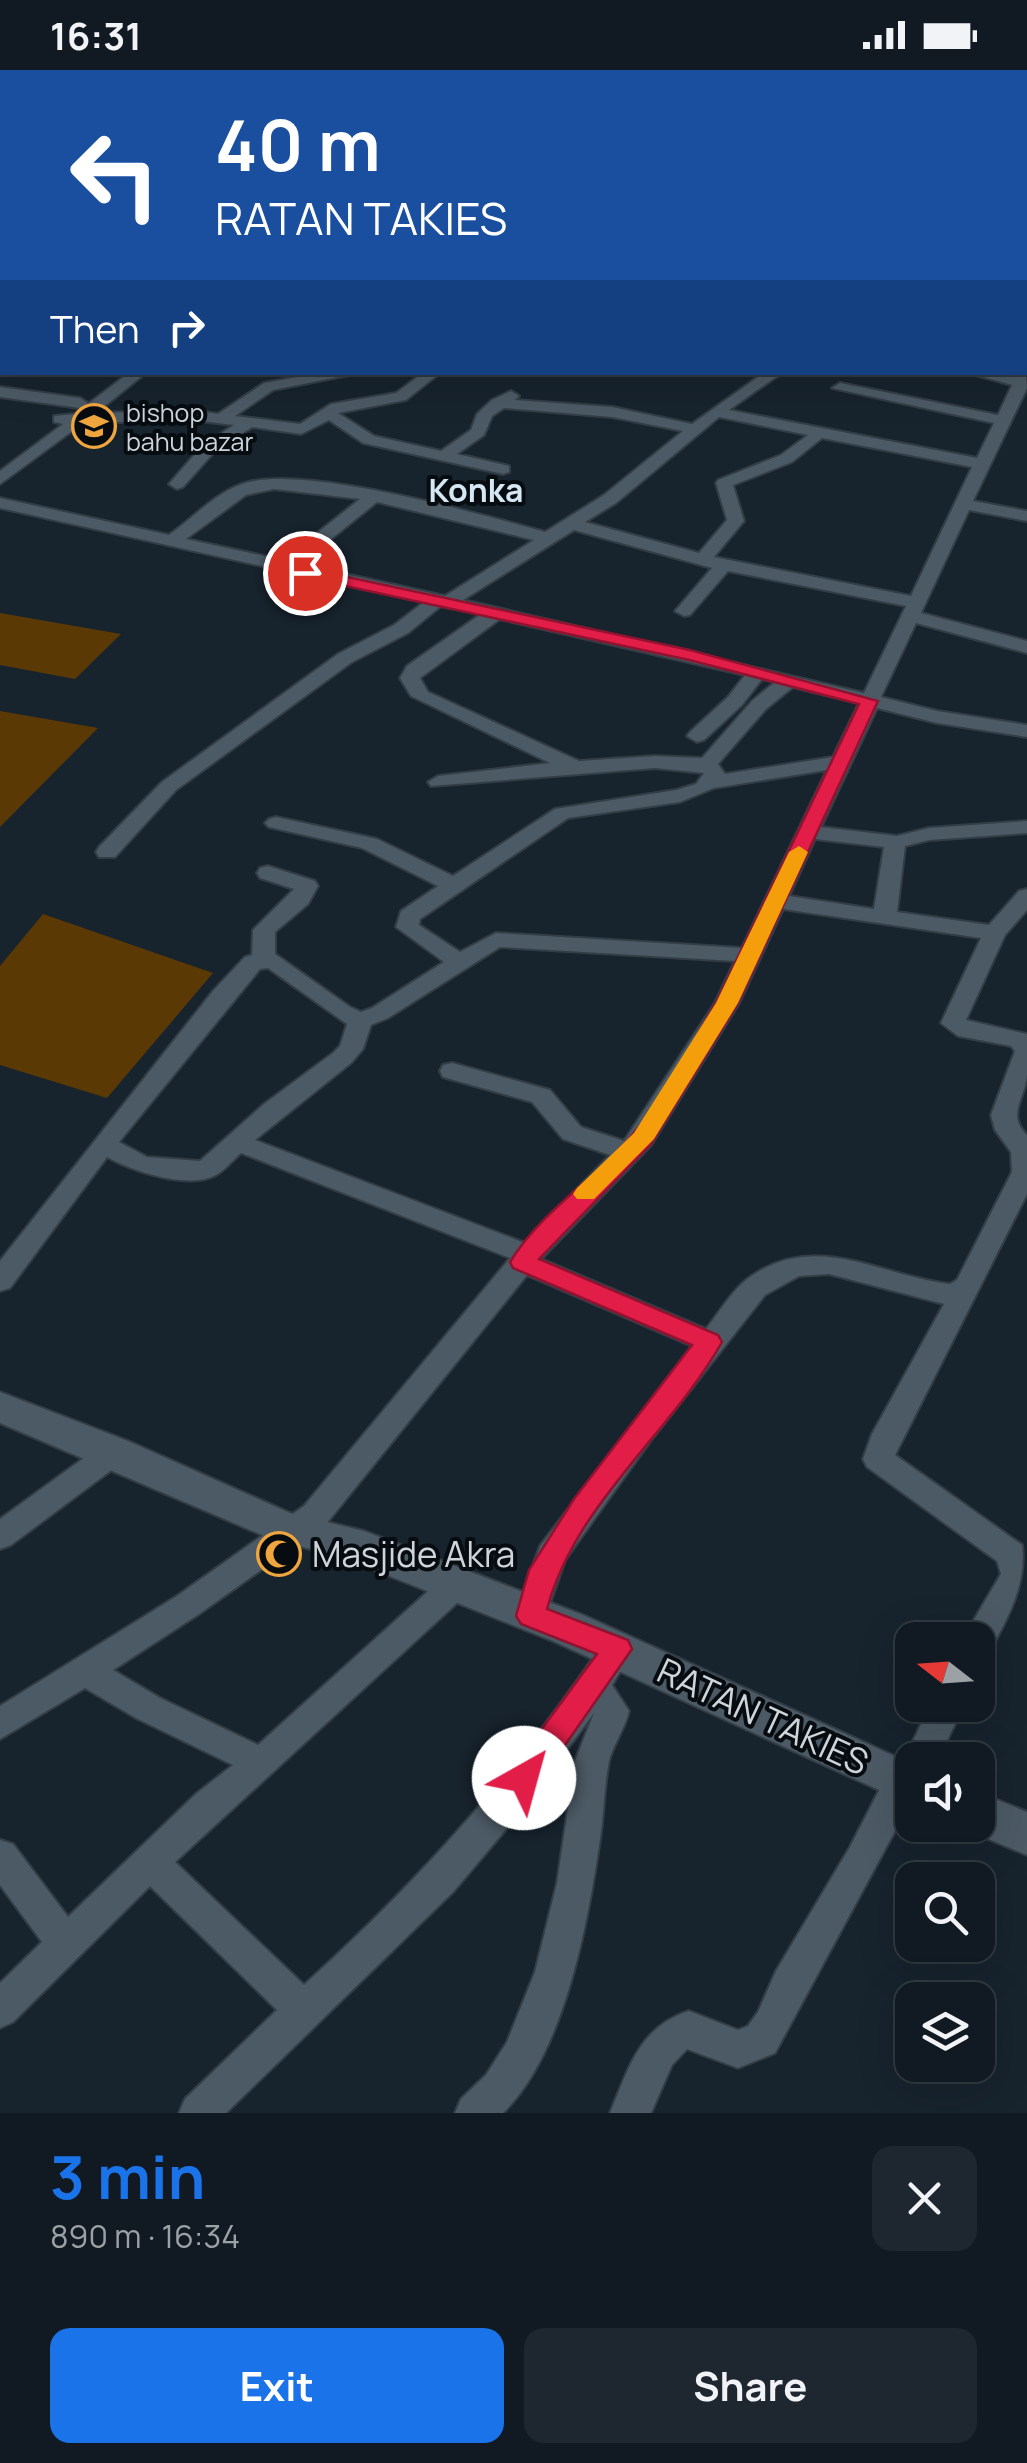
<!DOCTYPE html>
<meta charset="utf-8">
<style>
:root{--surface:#111a22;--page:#1e272f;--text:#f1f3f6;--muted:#9ca1a5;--line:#303840;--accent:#1a73e8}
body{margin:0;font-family:Manrope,sans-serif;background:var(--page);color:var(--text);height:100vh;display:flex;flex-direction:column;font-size:38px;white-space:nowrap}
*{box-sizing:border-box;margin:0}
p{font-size:32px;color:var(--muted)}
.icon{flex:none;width:55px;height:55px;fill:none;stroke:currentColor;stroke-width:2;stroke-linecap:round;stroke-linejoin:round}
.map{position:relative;height:2043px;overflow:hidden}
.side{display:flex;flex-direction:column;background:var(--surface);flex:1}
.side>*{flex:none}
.guide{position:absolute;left:0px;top:0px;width:1028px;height:305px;box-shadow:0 10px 40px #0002,0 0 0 2px var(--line);background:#1a4fa0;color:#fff;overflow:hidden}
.needle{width:65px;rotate:287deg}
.fabs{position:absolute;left:895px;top:1552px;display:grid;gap:20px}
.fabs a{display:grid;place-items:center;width:100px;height:100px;border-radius:20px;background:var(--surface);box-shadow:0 10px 40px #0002,0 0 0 2px var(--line);font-size:50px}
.pin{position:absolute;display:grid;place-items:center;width:85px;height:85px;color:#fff;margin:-42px;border:5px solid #fff;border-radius:50%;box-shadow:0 2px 10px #0007}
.me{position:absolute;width:110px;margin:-55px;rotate:38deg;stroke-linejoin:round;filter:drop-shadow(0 0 8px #0008)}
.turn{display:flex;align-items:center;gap:35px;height:210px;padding:0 50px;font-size:45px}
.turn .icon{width:130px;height:130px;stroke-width:2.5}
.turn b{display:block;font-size:70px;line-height:85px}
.then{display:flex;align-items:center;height:95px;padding:0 50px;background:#0003;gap:20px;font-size:38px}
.round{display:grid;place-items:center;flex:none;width:105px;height:105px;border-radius:20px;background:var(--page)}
.summary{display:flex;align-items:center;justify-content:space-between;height:170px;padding:0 50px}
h1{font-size:60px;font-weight:700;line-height:75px;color:var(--accent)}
.button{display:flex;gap:20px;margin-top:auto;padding:20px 50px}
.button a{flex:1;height:115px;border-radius:20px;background:var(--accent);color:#fff;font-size:40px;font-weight:700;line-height:115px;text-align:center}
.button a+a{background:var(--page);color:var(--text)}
.status{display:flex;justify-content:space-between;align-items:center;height:70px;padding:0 50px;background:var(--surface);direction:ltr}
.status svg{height:28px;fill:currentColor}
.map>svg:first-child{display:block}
</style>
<div class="status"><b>16:31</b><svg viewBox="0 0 49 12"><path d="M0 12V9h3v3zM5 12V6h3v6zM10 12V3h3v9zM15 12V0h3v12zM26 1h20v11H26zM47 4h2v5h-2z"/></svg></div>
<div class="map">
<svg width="1027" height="2043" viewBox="0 0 1027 2043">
<rect width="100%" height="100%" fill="#17232d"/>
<path fill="#5b3905" d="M0 543 121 564 75 609 0 595Z
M0 641 98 658 0 757Z
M43 844 213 903 107 1028 0 995V896Z"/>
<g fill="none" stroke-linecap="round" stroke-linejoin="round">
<g stroke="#333d45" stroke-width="4">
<path id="street" d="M529 0H553L554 2H531Z
M681 0H705L706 2H683Z
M814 0H836L837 2H816Z
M1025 86 1027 87V97L1025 96Z
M2 90V98L0 99V91Z
M1025 113H1027V121H1025Z
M2 127V136L0 137V128Z
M0 255H2V263H0Z
M0 288H2V297H0Z
M1025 295 1027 318 973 431 1027 441V451L969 440 921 543 1027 571V583L916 553 881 627 937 641 1027 655V667L937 653 877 638 821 757 897 766 929 758 1027 751V763L929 770 905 776 897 842 989 855 1019 821 1027 819V840L1005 865 966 950 1027 964C1027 978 1027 992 1027 1005 1025 1029 1006 1045 1027 1065V1124L895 1385 1022 1475C1027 1512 1008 1549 990 1580L978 1584V1570H962L1001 1504 997 1491 867 1397 863 1389 872 1364 944 1234 829 1204 799 1206 765 1225 651 1370 565 1490 542 1556 531 1560 520 1556 515 1546 540 1476 692 1276 527 1205 326 1454 199 1544 113 1600 160 1628 258 1675 447 1504 458 1500 469 1504 474 1513 469 1522 175 1792 304 1915C423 1807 516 1702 606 1569L618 1565 630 1569 634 1579 612 1615 629 1641C625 1659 613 1674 609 1691 604 1716 604 1743 600 1769 588 1852 565 1982 503 2043H455L461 2029 486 2005 507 1972 535 1902 557 1813 575 1691 594 1643 524 1738 454 1821 226 2043H179L185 2029 277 1940 150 1816 13 1952 0 1958V1913L42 1872 0 1815V1770L13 1774 68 1847 197 1723 233 1695 136 1648 85 1618 0 1669V1636L177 1526 304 1436 510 1188 241 1083C233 1090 225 1100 216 1105 189 1120 132 1101 107 1087L10 1218 0 1221V1191L213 921 245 887 252 885 253 860 294 819 260 808 257 803 260 798 268 796 315 811 318 816 308 834 275 862V884L350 937 361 942 372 938 444 892 396 857 401 841 438 816 362 778 269 757 265 753 269 749 276 747 377 769 453 806 555 739 676 720 696 714 704 703 655 698 431 716 428 712 438 706 550 693 411 626 400 608 407 596 481 544 441 536 408 563 352 592 176 720 115 787H99L96 782 99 777 162 712 338 584 394 555 424 532 0 438V428L169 465C193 448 216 422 245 413 306 395 480 444 545 462L604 425 683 361 612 347 504 338 492 346 484 365 457 384 509 396V402L503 404 363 373 329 350 301 364 252 357 214 382 183 417 177 419 169 414 202 376 234 355 192 350 83 353 0 414V401L63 354 54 352V346L75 344 130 302H147L96 343 192 340 218 344 264 313 326 302H364L273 320 235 346 300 354 331 334 396 323 424 302H441L406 330 338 343 374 366 441 381 471 360 477 344 492 330 511 321 519 326 515 330 612 337 692 354 765 302H783L729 340 977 388 994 353 832 318 840 313 998 345 1012 315 965 302 1016 307 1018 302H1025ZM719 347 808 365 781 385 718 410 716 413 727 450 699 483 585 452 616 433ZM822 368 972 397 911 526 714 487 744 451 733 415 792 392ZM274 419 360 429 283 490 186 469 246 425ZM377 432 534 470 445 526 300 494ZM574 460 712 498 675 541 684 546 690 545 728 501 906 536 864 623 463 530ZM500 549 745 605 728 627 690 662 687 666 697 672 704 670 742 635 762 609 775 612 752 631 702 688 655 686 579 691 428 622 420 608ZM793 617 859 633 833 687 725 704 718 694 766 639ZM827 700 742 878 496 863 460 882 419 855 420 849 568 748 680 732 714 718ZM815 769 884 777 874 839 789 826ZM783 839 981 868 941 953 958 966 1011 976 1015 981 991 1045 995 1060 1011 1082 1012 1102 957 1210 950 1214C879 1206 814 1158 746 1210 731 1222 718 1244 706 1259L541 1189 651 1075 739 933ZM500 877 735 891 715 933 624 1071 581 1057 550 1020 452 993 443 995 440 1001 443 1007 532 1032 563 1069 610 1085 525 1173 255 1070 351 993 363 979 371 955 388 948ZM268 898 347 954 340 976 333 983 264 1034 200 1091 147 1087 119 1072 260 899Z
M0 317 80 328 88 333 80 338 0 327Z
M114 1370 125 1374 129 1382 125 1390 11 1475 0 1479V1449L103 1374Z
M930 1635H964L938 1690H912V1725L902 1748 775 1983 738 1998 687 1979 672 1995 651 2043H610C629 1998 639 1957 689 1941L738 1960 748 1956 758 1942 776 1901 850 1777 890 1699 907 1696 904 1690Z"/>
</g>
<g stroke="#333d45" stroke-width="4">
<path id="secondary" d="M1025 15H1027V24H1025Z
M0 1322 128 1371 290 1443 364 1461 583 1545 912 1694V1735L553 1571 344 1488 269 1468 0 1353Z
M978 1722 1027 1742V1785L962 1758 978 1755Z"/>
</g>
<g stroke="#333d45" stroke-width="3">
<path id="primary" d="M0 144H2V156H0Z"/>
</g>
<use href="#street" fill="#4c5a65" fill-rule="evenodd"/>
<use href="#secondary" fill="#4c5a65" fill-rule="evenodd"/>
<use href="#primary" fill="#2f76a3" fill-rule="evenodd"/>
<g stroke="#333d45" stroke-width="18" stroke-linecap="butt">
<path id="secondary-bridge" d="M988 0 993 2"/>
</g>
<use href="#secondary-bridge" stroke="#4c5a65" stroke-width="16"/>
</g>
<path fill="#e11d48" stroke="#92132f" stroke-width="2.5" d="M305 498 690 580 878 631 738 933 651 1074 539 1189 718 1265 722 1272C670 1364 575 1434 547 1539L628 1570 632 1579 535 1718 524 1722 513 1718 508 1708 513 1698 597 1584 521 1554 516 1546 529 1500 574 1429 692 1275 513 1198 510 1192C541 1141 596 1109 633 1064 666 1026 690 975 716 933L859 634 689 590 299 506V499Z"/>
<path fill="#f59e0b" d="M799 776 808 782 738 933 654 1069 594 1129H577L573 1124 577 1118 634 1063 716 933 789 782Z"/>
<defs>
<g id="school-ring" transform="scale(2.25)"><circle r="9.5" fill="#070c10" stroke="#f0a63f" stroke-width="1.5"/><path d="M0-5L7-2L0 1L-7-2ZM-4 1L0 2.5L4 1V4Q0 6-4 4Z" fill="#f0a63f"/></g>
<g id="mosque-ring" transform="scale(2.25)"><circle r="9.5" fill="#070c10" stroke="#f0a63f" stroke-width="1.5"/><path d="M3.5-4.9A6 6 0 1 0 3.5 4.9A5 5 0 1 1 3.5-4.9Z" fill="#f0a63f"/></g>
</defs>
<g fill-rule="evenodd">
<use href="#school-ring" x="94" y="356"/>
<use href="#mosque-ring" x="279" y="1484"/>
</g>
<g text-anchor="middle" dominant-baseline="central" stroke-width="8" stroke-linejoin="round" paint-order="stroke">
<g font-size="25" fill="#cdd5db" stroke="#070c10" text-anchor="start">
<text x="126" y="342">bishop<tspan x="126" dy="29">bahu bazar</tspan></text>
</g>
<g font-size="32" font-weight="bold" fill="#d6e7f4" stroke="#070c10">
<text x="476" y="420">Konka</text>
</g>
<g font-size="35" fill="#cdd5db" stroke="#070c10" text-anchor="start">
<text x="312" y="1484">Masjide Akra</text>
</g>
<g font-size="35" fill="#cdd5db" stroke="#070c10">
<text transform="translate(763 1646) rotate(25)">RATAN TAKIES</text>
</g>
</g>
</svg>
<div class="fabs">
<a><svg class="needle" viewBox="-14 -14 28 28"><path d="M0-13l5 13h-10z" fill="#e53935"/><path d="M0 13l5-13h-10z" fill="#9ca1a5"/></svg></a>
<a><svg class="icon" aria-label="sound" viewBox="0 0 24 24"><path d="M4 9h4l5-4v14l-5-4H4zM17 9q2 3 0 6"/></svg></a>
<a><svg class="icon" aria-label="search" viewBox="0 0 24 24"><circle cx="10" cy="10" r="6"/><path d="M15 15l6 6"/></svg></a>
<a><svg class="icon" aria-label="layers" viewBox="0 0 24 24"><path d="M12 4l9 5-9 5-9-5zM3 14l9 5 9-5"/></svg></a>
</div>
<div class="pin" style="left:305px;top:503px;background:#d93025"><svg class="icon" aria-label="arrive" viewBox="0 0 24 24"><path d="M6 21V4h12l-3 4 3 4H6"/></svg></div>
<svg class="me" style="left:524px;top:1708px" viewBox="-20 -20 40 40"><circle r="19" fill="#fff"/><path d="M0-13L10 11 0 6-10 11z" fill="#e11d48"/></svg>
<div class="guide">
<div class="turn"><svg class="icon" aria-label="left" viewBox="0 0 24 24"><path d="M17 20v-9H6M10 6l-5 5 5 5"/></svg><div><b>40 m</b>RATAN TAKIES</div></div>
<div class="then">Then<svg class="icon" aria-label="right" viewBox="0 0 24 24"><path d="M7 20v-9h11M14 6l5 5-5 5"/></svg></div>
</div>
</div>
<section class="side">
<div class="summary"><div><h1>3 min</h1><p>890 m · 16:34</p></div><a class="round"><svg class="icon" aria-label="close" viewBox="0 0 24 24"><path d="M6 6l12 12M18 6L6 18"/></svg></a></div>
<div class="button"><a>Exit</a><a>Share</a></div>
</section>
